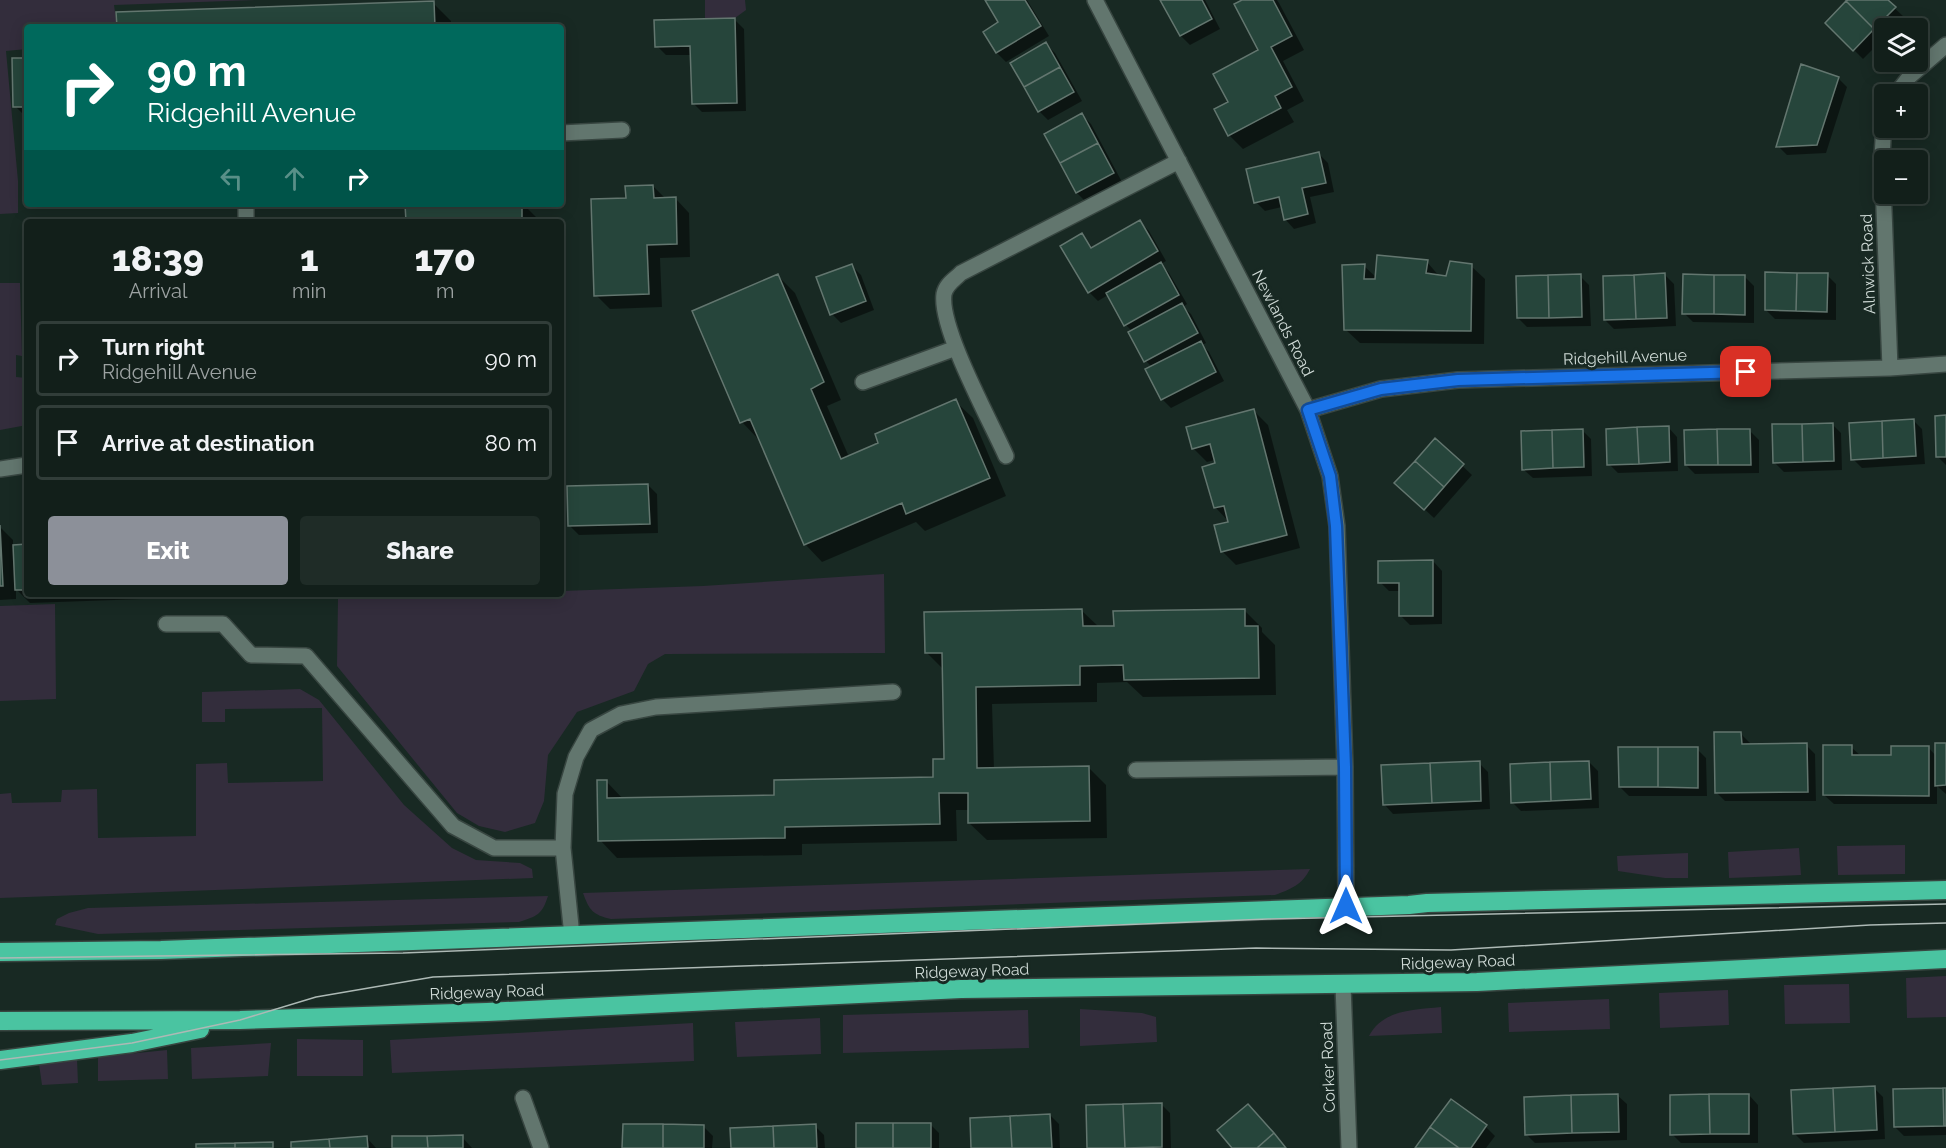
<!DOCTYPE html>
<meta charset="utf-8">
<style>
:root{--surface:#121f1a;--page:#1f2c27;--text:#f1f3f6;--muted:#9ca2a2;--line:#313d39;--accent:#8c9099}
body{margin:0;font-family:Raleway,sans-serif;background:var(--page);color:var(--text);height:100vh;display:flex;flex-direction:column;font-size:22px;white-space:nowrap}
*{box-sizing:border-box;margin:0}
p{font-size:20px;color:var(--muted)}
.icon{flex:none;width:33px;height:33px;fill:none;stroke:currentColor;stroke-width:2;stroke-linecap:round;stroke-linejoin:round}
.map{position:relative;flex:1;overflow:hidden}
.side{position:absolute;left:24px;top:219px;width:540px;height:378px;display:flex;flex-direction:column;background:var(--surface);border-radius:6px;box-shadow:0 3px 15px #0003,0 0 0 2px var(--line)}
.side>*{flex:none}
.top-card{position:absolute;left:24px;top:24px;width:540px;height:183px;border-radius:6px;box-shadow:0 3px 15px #0003,0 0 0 2px var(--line);background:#00695c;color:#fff;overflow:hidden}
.fabs{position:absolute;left:1874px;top:18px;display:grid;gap:12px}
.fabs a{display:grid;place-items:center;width:54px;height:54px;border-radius:6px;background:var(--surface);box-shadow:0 3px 15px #0003,0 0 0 2px var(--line);font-size:30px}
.pin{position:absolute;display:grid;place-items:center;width:51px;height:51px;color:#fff;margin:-26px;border-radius:12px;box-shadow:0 3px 9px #0006}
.me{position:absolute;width:66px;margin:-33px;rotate:0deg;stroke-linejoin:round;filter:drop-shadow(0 0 4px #0008)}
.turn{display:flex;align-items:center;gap:21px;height:126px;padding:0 24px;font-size:27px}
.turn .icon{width:78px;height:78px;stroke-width:2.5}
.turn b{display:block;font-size:42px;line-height:51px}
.lanes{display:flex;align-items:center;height:57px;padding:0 24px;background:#0003;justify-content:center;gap:30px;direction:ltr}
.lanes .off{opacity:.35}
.eta{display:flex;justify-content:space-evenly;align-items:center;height:102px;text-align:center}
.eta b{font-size:36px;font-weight:800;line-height:42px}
.cta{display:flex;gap:12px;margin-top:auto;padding:12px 24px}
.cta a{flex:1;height:69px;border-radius:6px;background:var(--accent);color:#fff;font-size:24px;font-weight:800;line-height:69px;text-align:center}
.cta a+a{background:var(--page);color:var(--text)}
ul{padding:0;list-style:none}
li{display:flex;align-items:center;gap:18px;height:75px;margin:0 12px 9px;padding:0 12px;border:3px solid var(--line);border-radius:6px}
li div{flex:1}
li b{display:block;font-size:22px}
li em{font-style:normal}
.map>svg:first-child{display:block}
</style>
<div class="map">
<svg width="1946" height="1148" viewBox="0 0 1946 1148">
<rect width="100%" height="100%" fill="#182923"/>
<path fill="#332d3c" d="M0 0H256L114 5 117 27H27V49L6 51 18 181V213L0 214Z
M705 0H745L746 10 735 18 705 19Z
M0 283H20L22 356 16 355V377L27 378V425L0 430Z
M884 574 885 653 665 654 648 664 634 691 577 712 548 755 544 801 535 823 505 832 479 826 457 813 337 666 338 599 473 594H561V591L703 586Z
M55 604 56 699 0 701V606Z
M300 689 319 700 404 805 452 848 476 860 520 863 532 869 533 878 0 898V794L11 793 12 803 61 802 62 790 97 789 98 838 196 836V764L227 763 228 783 323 781 322 708 225 709V722H202V692Z
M1905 845V874L1838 875 1837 846Z
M1799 848 1801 875 1729 878 1728 852Z
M1688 853V878H1665L1618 871 1617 856Z
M1310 869C1302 885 1291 889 1275 895L611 919C593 915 589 910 583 893Z
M548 896C542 915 537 916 519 922L98 934 55 925 57 919 69 913 88 908Z
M1946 976V1017L1907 1018 1906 978Z
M1849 984 1850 1023 1785 1024 1784 985Z
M1728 990 1729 1025 1660 1028 1659 993Z
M1609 999 1610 1029 1509 1032 1508 1003Z
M1441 1007 1442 1033 1369 1036C1383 1009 1415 1010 1441 1007Z
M1080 1009 1142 1013 1156 1017 1157 1042 1080 1046Z
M1028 1010 1029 1048 843 1053V1015Z
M820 1018 821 1054 737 1057 735 1022Z
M693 1023 694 1061 392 1073 390 1040Z
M297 1039 363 1040V1076H297Z
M271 1043 268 1076 192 1079 191 1048Z
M167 1050 168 1079 98 1081V1057Z
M77 1059 78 1083 42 1085 39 1064Z"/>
<path fill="#0007" d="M986 0H1027L1049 36 1006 62 997 53 985 32 1000 23Z
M1162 0H1205L1220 29 1190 45 1181 36Z
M1245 0H1277L1279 3 1304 50 1283 61 1304 101 1287 110 1294 122 1243 149 1229 135 1260 51Z
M1850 0H1886L1904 17 1893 28H1884V38L1863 59 1827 23Z
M433 3 451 21V27H118Z
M735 20 744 29 746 111 702 112 693 103 692 55H666L657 46Z
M1046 44 1055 53 1082 101 1048 120 1039 111Z
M27 59V115H24L15 106Z
M1838 78 1847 87 1826 153 1787 155 1778 146Z
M1082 115 1091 124 1122 182 1086 202 1077 193 1046 134Z
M1319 154 1328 163 1334 192 1310 197 1316 223 1294 229 1285 219 1282 207 1265 211 1256 202Z
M653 186 666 199H676L689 213 690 257 660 258 662 307 610 309 596 295 627 199Z
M406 204H523L538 219 539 222H407Z
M1140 222 1149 231 1166 261 1161 264 1169 273 1187 304 1183 307 1191 314 1206 343 1202 345 1209 352 1224 381 1171 408 1162 399 1152 367 1146 361 1132 331 1126 325 1108 295 1098 301 1089 292 1082 235 1094 249Z
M1427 262 1440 277 1447 278 1471 266 1485 279 1484 344 1360 343 1346 330 1364 266 1377 278Z
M852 266 861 275 874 310 841 323 832 314Z
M1665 275 1674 284 1676 326 1614 329 1605 320Z
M1827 275 1836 284V320L1775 319 1766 310Z
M778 276 795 293 841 400 827 406 849 457 880 444 955 401 973 418 1006 496 925 531 916 522 822 562 805 544 759 440 742 422Z
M1580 276 1589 285 1591 326 1527 327 1518 318Z
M1745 277 1754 286V323L1693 322 1684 313Z
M1254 411 1268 425 1300 548 1236 565 1222 551 1230 523 1215 507V460L1207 462 1193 448Z
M1946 417V465L1937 456Z
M1913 420 1922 429 1925 464 1862 468 1853 459Z
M1832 424 1841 433 1842 470 1784 472 1775 463Z
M1668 427 1677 437 1678 471 1618 473 1609 464Z
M1582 430 1591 439 1592 476 1533 478 1523 469Z
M1750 431 1759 440V473L1695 474 1686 465Z
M1435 440 1472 475 1434 518 1406 492Z
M648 485 657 494 658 533 579 535 570 526Z
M0 527 13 540V546H27V594L258 595 30 603 16 589V599L0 600Z
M1433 561 1442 571V624L1410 625 1401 616V591H1389L1380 582Z
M1244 610 1262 628V632L1275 645 1276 695 1143 697 1127 682 1097 683V702L992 704 994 769 1088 767 1106 785 1107 838 987 840 969 823V810H956L957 841 802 844V855L617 858 600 840 606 781 624 800 776 797 935 779 946 761 944 670 927 653 1082 611 1099 627H1115Z
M1741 734 1750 743V745H1806L1815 754 1816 801H1725L1716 792Z
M1946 744V794L1937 786V804H1834L1824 795 1851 747 1861 756 1892 757 1928 747 1936 756Z
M1697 749 1706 758 1707 796H1629L1620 787Z
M1589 762 1598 771 1599 808 1521 811 1512 802Z
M1479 763 1488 772 1490 809 1393 814 1384 804Z
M1874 1088 1883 1097 1885 1139 1804 1143 1795 1134Z
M1946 1089V1135L1904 1136 1895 1127Z
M1617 1095 1627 1104V1140L1535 1143 1526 1134Z
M1749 1095 1758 1105V1143H1681L1672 1134Z
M1452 1101 1486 1127 1495 1136 1486 1148H1416Z
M1161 1104 1170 1113 1171 1148H1089Z
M1050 1115 1059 1124 1060 1148H973Z
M930 1124 939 1133V1148H858Z
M703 1126 713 1136 712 1148H623Z
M815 1126 824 1135 825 1148H732Z
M462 1137 472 1148H393Z
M367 1138 376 1148H293Z"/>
<path fill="#26453b" stroke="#63766f" stroke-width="1.5" d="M985 0H1025L1041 26 996 53 983 32 998 22Z
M1160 0H1202L1212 19 1180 36Z
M1242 0H1273L1292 36 1271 47 1292 87 1275 96 1281 108 1228 136 1214 109 1228 102 1213 74 1258 50 1234 4Z
M1848 0H1888L1896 7 1874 29 1846 1Z
M434 1 435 27H117L116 12Z
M1846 1 1874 29 1853 51 1825 23Z
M735 18 737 103 692 104 690 46 655 47 654 20Z
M1046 42 1060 67 1024 87 1010 63Z
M12 58H27V107H13Z
M1801 64 1839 77 1817 145 1776 147Z
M1060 67 1074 92 1038 112 1024 87Z
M1082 113 1098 143 1060 163 1044 134Z
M1098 143 1114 173 1076 193 1060 163Z
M1319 152 1326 183 1302 188 1308 214 1284 220 1279 197 1254 203 1246 169Z
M653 185 654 198 676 197 677 244 647 245 649 294 594 296 591 199 626 198 625 186Z
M405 204H522V222H406Z
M1140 220 1158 251 1088 293 1060 246 1082 233 1091 248Z
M1377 255 1428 260 1426 273 1446 276 1450 261 1472 264 1471 331 1344 330 1342 265 1365 264 1364 279H1375Z
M1161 262 1179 295 1124 326 1106 293Z
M852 264 866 301 830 315 816 277Z
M1765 272 1797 273 1796 311 1765 310Z
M1665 273 1667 318 1636 319 1634 275Z
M1797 273H1828L1827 312 1796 311Z
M778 274 824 382 811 389 841 459 878 443 875 434 956 399 990 478 906 514 902 503 804 545 750 419 740 423 692 311Z
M1581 274 1582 317 1549 318 1548 275Z
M1683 274 1714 275V314H1682Z
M1548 275 1549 318H1517L1516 276Z
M1634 275 1636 319 1604 320 1603 276Z
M1714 275H1745V315L1714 314Z
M1182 303 1198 333 1144 362 1128 332Z
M1201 341 1216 372 1161 400 1145 369Z
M1254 409 1287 535 1221 552 1214 525 1228 522 1224 506 1214 508 1202 467 1215 463 1210 444 1192 449 1186 427Z
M1946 415V457H1936L1935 416Z
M1914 419 1916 456 1883 458 1882 421Z
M1882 421 1883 458 1851 460 1849 423Z
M1833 423 1834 461 1803 462 1802 424Z
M1772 424H1802L1803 462 1773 463Z
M1669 426 1670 462 1639 464 1637 427Z
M1637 427 1639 464 1607 465 1606 429Z
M1583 429 1584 467 1553 468 1552 430Z
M1717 429H1750L1751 465H1718Z
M1717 429 1718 465H1685L1684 430Z
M1552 430 1553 468 1522 470 1521 431Z
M1435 438 1464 464 1444 487 1415 461Z
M1415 461 1444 487 1424 510 1394 483Z
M648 484 650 524 568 526 567 486Z
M0 525 3 586H0Z
M27 544V590H15L13 545Z
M1433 560V616H1399V583H1378V561Z
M1082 609 1083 626H1114L1113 611 1245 609V626H1258L1259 678 1124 680 1123 665 1080 666V685L976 687 977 768 1089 766 1090 821 968 823V793H939L940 824 785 827V838L598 841 597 780H607V798L774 795V780L933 777V759H944L942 653H925L924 612Z
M1714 732H1741L1742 744 1807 743 1808 792 1715 793Z
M1935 743H1946V785L1935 786Z
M1823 745H1852V755H1891V746H1929V796L1823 795Z
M1618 747H1658V787H1619Z
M1658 747H1698V788L1658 787Z
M1480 761 1481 801 1432 803 1430 763Z
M1589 761 1591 799 1551 801 1550 762Z
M1550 762 1551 801 1511 803 1510 764Z
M1430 763 1432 803 1383 805 1381 765Z
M1875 1086 1877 1130 1835 1132 1833 1088Z
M1833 1088 1835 1132 1793 1134 1791 1090Z
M1943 1088 1944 1126 1894 1127 1893 1089Z
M1943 1088H1946V1126H1944Z
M1618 1094 1619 1132 1572 1133 1571 1095Z
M1709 1094 1710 1134 1670 1135V1095Z
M1709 1094H1749V1134H1710Z
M1571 1095 1572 1133 1525 1135 1524 1097Z
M1451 1099 1487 1125 1471 1148H1459L1430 1127Z
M1162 1103V1147L1125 1148 1123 1104Z
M1123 1104 1125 1148H1087L1086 1105Z
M1248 1104 1274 1133 1257 1148H1232L1217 1130Z
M1050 1114 1052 1148H1012L1010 1116Z
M1010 1116 1012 1148H971L970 1118Z
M856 1123H893V1148H856Z
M893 1123H931V1148H893Z
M623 1124H663V1148H622Z
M663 1124 704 1125V1148H663Z
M816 1124 817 1148H774L773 1126Z
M773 1126 774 1148H731L730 1128Z
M1430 1127 1459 1148H1415Z
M1274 1133 1286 1148H1257Z
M463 1135V1148H428L427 1136Z
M367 1136 368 1148H330L329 1139Z
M392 1136H427L428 1148H392Z
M329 1139 330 1148H291V1142Z
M273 1142V1148H235V1143Z
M235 1143V1148H196V1144Z"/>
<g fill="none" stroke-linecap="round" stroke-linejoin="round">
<g stroke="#384641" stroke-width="18">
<path id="minor" d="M1095 0 1308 410 1330 476 1337 526 1345 767 1346 906
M1896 94 1910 76 1946 45
M1884 124 1882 157 1890 368
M561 133 622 130
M246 204V222
M863 382 956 348
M1308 410 1381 389 1458 380 1890 368 1946 364
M1006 456C991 422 939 328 944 294 946 284 954 280 961 273L1179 161
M0 469 27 465
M166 624H223L251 655 306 656 453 826 494 848H563
M1136 770 1345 767
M572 936 563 848 565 794 576 757 591 730 621 714 656 707 893 692
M1343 985 1349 1148
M523 1098 541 1148"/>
</g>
<g stroke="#384641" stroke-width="21">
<path id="highway" d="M0 952 161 950 1409 905 1427 903 1946 890
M0 1021 240 1020 487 1012 961 989 1477 982 1946 959
M0 1060 132 1043 200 1029"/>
</g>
<use href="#minor" stroke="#62766e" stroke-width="15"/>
<use href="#highway" stroke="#4ac4a1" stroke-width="18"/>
<path stroke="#adb9b5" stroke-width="1.5" d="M0 958 403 953 1268 919 1946 904
M0 1060 132 1043 240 1020 316 997 433 977 1256 948 1451 950 1870 925 1946 923"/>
</g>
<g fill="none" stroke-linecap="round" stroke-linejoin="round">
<g stroke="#114b97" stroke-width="15">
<path id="route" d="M1346 906 1345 767 1336 526 1330 476 1308 410 1381 389 1458 380 1746 372"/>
</g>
<use href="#route" stroke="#1a73e8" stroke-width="10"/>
</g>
<g text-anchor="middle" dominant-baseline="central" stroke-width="6" stroke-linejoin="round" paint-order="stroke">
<g font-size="16" fill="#d0dbd7" stroke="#182923">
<text transform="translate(1868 264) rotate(-92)">Alnwick Road</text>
<text transform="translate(1283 323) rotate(63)">Newlands Road</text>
<text transform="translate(1625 357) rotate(-2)">Ridgehill Avenue</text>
<text transform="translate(1458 962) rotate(-2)">Ridgeway Road</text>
<text transform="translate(972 971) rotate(-2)">Ridgeway Road</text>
<text transform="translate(487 992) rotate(-2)">Ridgeway Road</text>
<text transform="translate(1328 1067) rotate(-92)">Corker Road</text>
</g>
</g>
</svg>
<div class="fabs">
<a><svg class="icon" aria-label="layers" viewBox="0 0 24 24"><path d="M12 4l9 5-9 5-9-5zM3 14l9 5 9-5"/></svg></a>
<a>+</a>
<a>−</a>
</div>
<div class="pin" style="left:1746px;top:372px;background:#d93025"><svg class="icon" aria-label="arrive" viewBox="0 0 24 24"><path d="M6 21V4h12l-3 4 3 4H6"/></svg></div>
<svg class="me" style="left:1346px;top:906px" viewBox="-20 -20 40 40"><path d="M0-17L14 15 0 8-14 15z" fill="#1a73e8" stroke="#fff" stroke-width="4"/></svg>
<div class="top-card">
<div class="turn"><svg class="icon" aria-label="right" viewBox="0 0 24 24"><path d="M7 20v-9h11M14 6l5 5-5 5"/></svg><div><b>90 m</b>Ridgehill Avenue</div></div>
<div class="lanes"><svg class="icon off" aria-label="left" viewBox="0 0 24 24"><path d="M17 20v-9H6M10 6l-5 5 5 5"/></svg><svg class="icon off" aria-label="ahead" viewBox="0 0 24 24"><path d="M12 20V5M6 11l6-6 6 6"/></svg><svg class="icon" aria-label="right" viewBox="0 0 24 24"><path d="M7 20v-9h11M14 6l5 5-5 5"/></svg></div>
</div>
<section class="side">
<div class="eta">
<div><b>18:39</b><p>Arrival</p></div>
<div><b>1</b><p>min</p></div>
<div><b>170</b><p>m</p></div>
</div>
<ul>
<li><svg class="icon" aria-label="right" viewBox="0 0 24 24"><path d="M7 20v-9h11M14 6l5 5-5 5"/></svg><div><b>Turn right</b><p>Ridgehill Avenue</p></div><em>90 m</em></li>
<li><svg class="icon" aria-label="arrive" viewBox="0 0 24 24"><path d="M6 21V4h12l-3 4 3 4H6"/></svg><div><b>Arrive at destination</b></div><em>80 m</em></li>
</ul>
<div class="cta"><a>Exit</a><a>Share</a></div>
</section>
</div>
